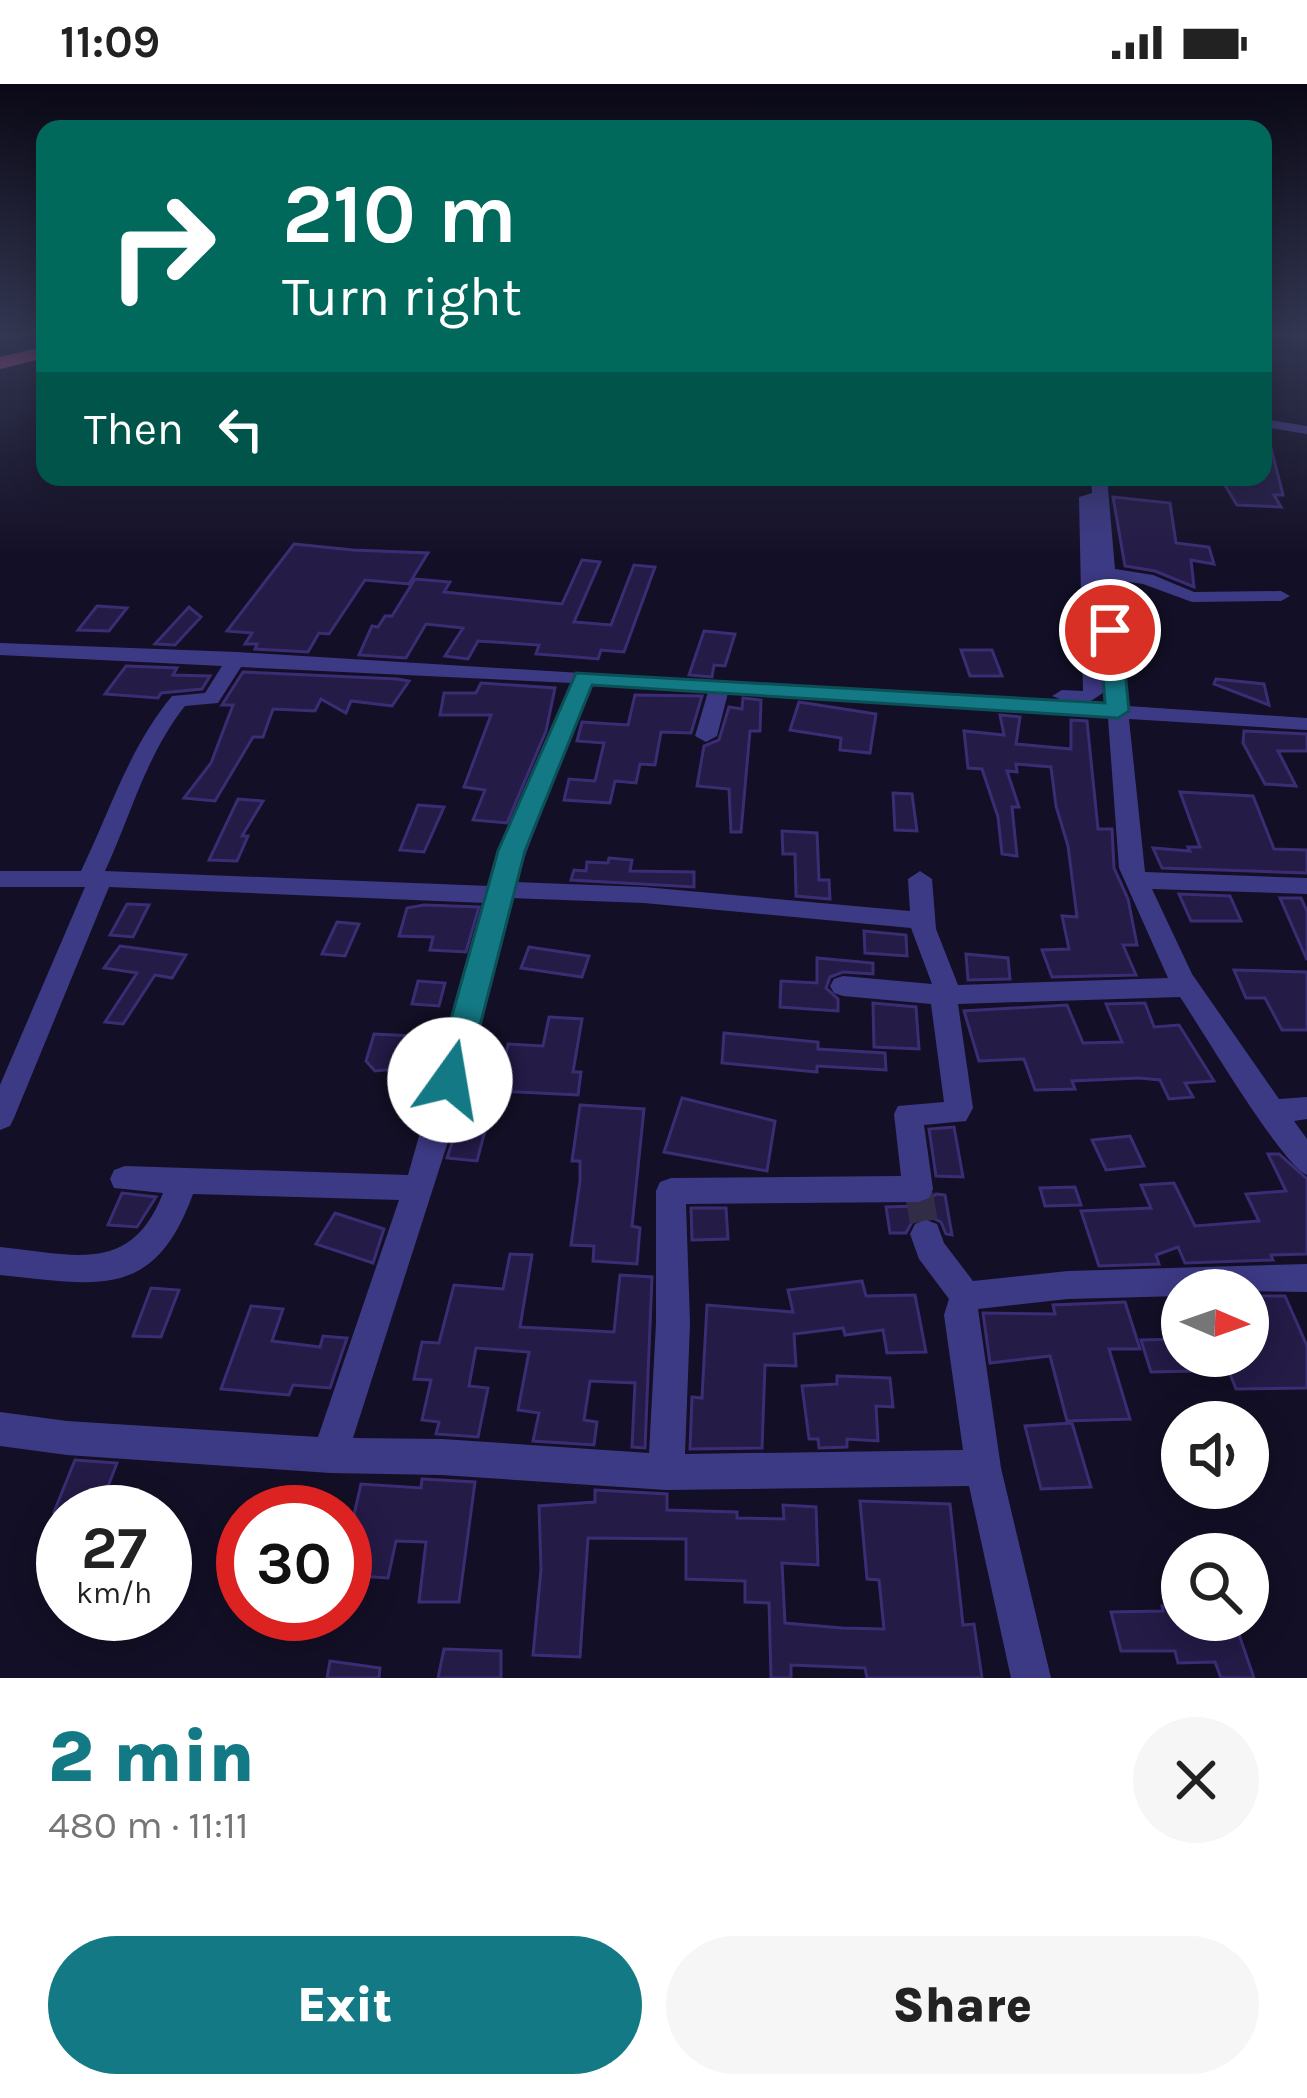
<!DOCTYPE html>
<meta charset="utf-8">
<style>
:root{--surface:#fff;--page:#f6f6f6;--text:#222;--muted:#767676;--accent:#137a85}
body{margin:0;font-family:Karla,sans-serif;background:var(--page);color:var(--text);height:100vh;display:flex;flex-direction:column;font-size:45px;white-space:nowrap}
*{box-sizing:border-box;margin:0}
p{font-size:39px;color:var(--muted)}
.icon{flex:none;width:66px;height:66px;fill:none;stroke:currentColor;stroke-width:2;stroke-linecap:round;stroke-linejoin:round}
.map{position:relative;height:1594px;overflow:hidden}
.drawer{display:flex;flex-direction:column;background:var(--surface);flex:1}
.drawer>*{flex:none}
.top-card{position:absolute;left:36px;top:36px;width:1236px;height:366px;border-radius:24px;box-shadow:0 6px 30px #0003;background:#00695c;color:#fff;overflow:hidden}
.needle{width:78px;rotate:92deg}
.tools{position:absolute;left:1161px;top:1185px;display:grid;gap:24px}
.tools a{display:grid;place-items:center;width:108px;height:108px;border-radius:50%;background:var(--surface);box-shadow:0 6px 30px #0003;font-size:60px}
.speed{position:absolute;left:36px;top:1401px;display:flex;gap:24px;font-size:60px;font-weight:700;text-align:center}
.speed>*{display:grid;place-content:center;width:156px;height:156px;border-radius:50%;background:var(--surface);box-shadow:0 6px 30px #0003;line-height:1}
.speed small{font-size:30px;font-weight:400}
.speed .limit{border:18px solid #d22;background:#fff;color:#111}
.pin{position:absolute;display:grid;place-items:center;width:102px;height:102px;color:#fff;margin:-51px;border:6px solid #fff;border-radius:50%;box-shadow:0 3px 12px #0007}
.me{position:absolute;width:132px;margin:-66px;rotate:13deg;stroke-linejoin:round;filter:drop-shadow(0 0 9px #0008)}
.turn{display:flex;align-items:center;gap:42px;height:252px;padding:0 48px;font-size:54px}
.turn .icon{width:156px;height:156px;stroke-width:2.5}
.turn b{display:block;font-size:84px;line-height:102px}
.then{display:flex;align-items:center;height:114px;padding:0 48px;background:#0003;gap:24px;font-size:45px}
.round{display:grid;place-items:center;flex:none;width:126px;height:126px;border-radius:63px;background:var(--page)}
.overview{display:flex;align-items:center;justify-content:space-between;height:204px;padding:0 48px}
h1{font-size:72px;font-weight:800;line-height:90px;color:var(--accent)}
.primary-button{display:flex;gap:24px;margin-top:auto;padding:24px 48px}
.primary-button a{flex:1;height:138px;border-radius:72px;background:var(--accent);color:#fff;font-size:48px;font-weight:800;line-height:138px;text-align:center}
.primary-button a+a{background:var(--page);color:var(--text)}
.status{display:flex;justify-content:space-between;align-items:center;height:84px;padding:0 60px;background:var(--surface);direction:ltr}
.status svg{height:33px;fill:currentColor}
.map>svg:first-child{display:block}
</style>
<div class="status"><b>11:09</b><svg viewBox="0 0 49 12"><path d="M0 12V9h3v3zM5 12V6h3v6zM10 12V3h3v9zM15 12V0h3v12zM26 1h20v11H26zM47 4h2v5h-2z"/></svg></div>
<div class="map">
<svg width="1307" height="1594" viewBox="0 0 1307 1594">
<rect width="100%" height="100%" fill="#130f26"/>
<path fill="#241b47" stroke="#3b2d73" stroke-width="3" d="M1269 356 1283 411H1274L1281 423 1237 421 1220 393H1263V357Z
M1113 413 1170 419 1176 459 1209 463 1214 480 1191 476 1194 503 1155 487 1125 482Z
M294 460 353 466 428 469 409 500 365 496 329 550 319 549 308 568 255 565 257 560H245L252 549 227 547Z
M582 476 600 478 574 538 611 541 634 481 655 483 624 568 601 566 598 575 576 573 536 570 539 561 478 557 468 575 445 572 463 544 426 540 406 574 359 571 372 542 378 543 385 532H392L415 495 450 498 444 508 562 520Z
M97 522 127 524 109 547 78 546Z
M189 523 201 533 175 561 155 560Z
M704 547 735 550 725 582 714 581 712 593 689 591Z
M961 566H992L1002 592H970Z
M126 582 177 584 173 591 210 592 202 605 161 609 158 614 105 610Z
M243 588 397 595 409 597 392 622 351 617 346 629 321 615 315 627 273 625 263 653H253L215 717 184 714 211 679 233 621H222Z
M1216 595 1264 600 1269 621 1214 600Z
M481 599 555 604 546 647 507 739 473 736 485 706 464 703 491 631H440L444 609H476Z
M635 611 702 612 691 649 661 648 655 681 640 680 636 699 615 697 610 719 564 716 569 695 595 697 604 659 577 657 582 638 628 641Z
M743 614 761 616 760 647H750L741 748H731L729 705 697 702 704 662 719 656 729 623 742 625Z
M799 618 876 630 870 669 840 666 841 654 790 646Z
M1000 631 1020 633 1016 660 1071 665V636L1087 637 1098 745H1112L1114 784 1128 815 1137 861H1123L1136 891 1052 893 1042 866 1069 865 1062 832 1077 833 1068 762 1056 722 1051 683 1016 680 1017 688 1007 687 1019 723H1012L1017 772 1002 770 998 733 982 685 968 684 964 647 1004 651Z
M1244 647 1307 650V667H1278L1296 702 1265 700 1243 659Z
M1180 708 1253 712 1274 765 1307 766V789L1162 784 1153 764 1190 767 1188 763H1200Z
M893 709 912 710 917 747 895 746Z
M238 715 263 717 242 752H248L237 777 209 776Z
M418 721 444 723 424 768 400 766Z
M782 747 817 749 819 796H829L830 815 796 812 795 770H783Z
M609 774 632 776 630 787 694 788V803L571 796 574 786 586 787 587 778 608 779Z
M1179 810 1230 812 1241 837H1191Z
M1280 814H1301L1307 827V876Z
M127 820 149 821 133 853 110 851Z
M424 821 479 823 466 868 430 866 433 853 399 852 407 824Z
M337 838 359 840 345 872 322 870Z
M864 847 906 851 907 872 865 869Z
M120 862 186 871 172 894 155 891 123 940 105 938 137 889 104 884Z
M529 863 589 872 582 893 521 884Z
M966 870 1008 874 1010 895 968 896Z
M817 874 873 879V890L843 888 830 893 826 904 838 915V927L780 923 781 897 817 899Z
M1234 886 1307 888V946H1282L1265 914H1246Z
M418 897 445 899 439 922 412 920Z
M873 919 916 923 919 965 874 963Z
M1145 919 1154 943 1179 941 1214 997 1185 999 1193 1013 1169 1015 1160 996 1139 994 1072 997 1075 1005 1035 1006 1024 975 979 977 964 927 1067 921 1083 959 1122 958 1106 920Z
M549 933 582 935 573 988H581L578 1011 499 1007 508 960 543 962Z
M724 949 818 958V965L885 969 886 986 817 982V988L722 979Z
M374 950 414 952 405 984 375 987 366 977Z
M682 1014 775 1037 767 1087 664 1068Z
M580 1021 644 1025 632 1142 640 1144 637 1180 593 1177 594 1162 571 1161 580 1097V1077H572Z
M458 1041 486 1043 477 1077 447 1074Z
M954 1043 963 1093 936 1092 929 1045Z
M1130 1052 1144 1082 1106 1086 1092 1056Z
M1268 1070H1279L1307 1095V1170L1271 1171 1273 1176 1185 1179 1178 1163 1156 1171 1159 1180 1099 1182 1081 1127 1151 1124 1141 1101 1174 1099 1195 1142 1259 1137 1246 1110 1286 1107Z
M1075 1103 1081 1121 1045 1122 1040 1104Z
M122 1109 156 1113 137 1143 108 1141Z
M936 1110 945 1111 952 1151 946 1150 941 1138 928 1132 913 1136 906 1149H890L886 1123 920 1122Z
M691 1124H726L728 1155 692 1156Z
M335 1129 384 1145 373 1179 316 1160Z
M510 1170 532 1171 520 1243 614 1248 620 1191 652 1193 645 1364 632 1363 635 1299 590 1297 584 1336 597 1338 594 1361 533 1357 539 1329 518 1326 529 1268 476 1264 469 1302 488 1304 478 1353 436 1350 439 1338 422 1336 431 1296 414 1295 422 1258 439 1259 454 1201 503 1205Z
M862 1197 866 1212 915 1211 926 1268 887 1269 883 1246 845 1251 843 1244 794 1250 796 1282 765 1281 762 1364 690 1365 692 1313 702 1314 707 1221 793 1228 788 1206Z
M151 1204 179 1206 161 1253 133 1252Z
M1248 1212H1285L1307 1262V1304L1236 1305 1223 1272H1248Z
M1125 1218 1140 1265H1109L1130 1335 1067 1337 1050 1272 990 1279 983 1229 1055 1230 1053 1221Z
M251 1222 283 1225 272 1257 320 1263 323 1252 347 1254 330 1304 293 1301 289 1311 221 1305Z
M1182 1255V1272H1190L1195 1287 1151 1288 1141 1256Z
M837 1292 890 1294 893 1323 876 1322 878 1357 847 1355V1363L819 1364 818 1355H809L802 1302 837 1300Z
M1072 1339 1091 1403 1041 1405 1025 1342Z
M75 1376 117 1379 98 1428H54Z
M422 1395 475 1398 459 1518H419L426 1458 396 1457 388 1494 345 1491V1470L361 1400 421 1404Z
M595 1406 667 1410V1426L737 1428V1434L784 1435 783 1421 816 1423 818 1481 782 1479 785 1539 842 1544 884 1545 879 1496 867 1495 860 1417 950 1420 963 1541 974 1540 982 1594H867L865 1584 791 1581V1594H771L769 1519 745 1518V1497L686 1495V1455L588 1454 580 1573 533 1571 541 1486 539 1422 595 1418Z
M1162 1522H1182V1536H1234L1254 1594H1221L1215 1578 1178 1579 1175 1567H1121L1111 1528 1163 1527Z
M444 1565 501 1567V1594H438Z
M330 1577 380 1584 379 1594H327Z"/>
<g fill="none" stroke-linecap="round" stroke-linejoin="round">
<path stroke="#312d47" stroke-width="28" stroke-dasharray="28 15" stroke-linecap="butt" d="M919 1110 926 1150"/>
<path fill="#3d3a85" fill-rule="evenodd" d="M1273 250H1307V257Z
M1263 335 1307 342V350L1263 343Z
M1091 393H1107L1115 485 1153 491 1194 508 1281 507 1290 512 1281 517 1192 518 1143 500 1116 496 1128 622 1307 634V646L1129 635 1145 788 1307 794V810L1152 805 1192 890 1279 1015 1307 1013V1035L1294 1037 1307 1055V1091C1283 1083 1201 944 1180 913L958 920 973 1024 966 1037 924 1041 933 1105 929 1114 918 1118 686 1120 690 1239 685 1370 963 1366 944 1231 949 1215 919 1175 910 1150 915 1140 926 1136 937 1140 944 1159 973 1197 1068 1187 1307 1180V1208L1182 1206V1212L1068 1215 978 1225 1001 1384 1051 1594H1011L969 1402 666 1406 442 1391 330 1389 67 1371 0 1362V1328L67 1337 318 1353 399 1116 193 1110C154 1217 98 1201 0 1191V1163C73 1170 131 1192 163 1109L114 1104 110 1095 114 1086 125 1082 408 1091 485 819 109 803 14 1034 10 1042 0 1046V1001L85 803H0V787H81C110 727 129 664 172 612L205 609 222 582 0 571V559L237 568 1070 619 1052 612 1062 606 1083 607 1079 413 1092 409ZM1098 495 1107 621 1086 620 1103 609ZM241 583 572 599 500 767 490 802 105 787C131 731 146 671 185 622L218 619ZM591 600 708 608 695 652 706 658 717 652 728 609 1108 634 1119 784 1168 894 958 901 936 845 932 795 920 787 908 795 910 827 644 803 515 798ZM510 814 644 819 911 844 932 900 843 892 834 895 830 902 834 909 843 912 931 920 944 1018 898 1022 894 1030 901 1092 671 1094 660 1098 656 1107V1239L649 1369 442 1355 353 1354 453 1042Z"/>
<path fill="#ff4fa3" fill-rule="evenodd" d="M45 262V274L0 285V273Z"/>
</g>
<linearGradient id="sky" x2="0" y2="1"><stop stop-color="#0a0815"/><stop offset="0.53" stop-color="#333752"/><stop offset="1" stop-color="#333752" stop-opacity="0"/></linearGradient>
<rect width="1307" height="473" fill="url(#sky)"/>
<path fill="#137a85" stroke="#0c4f56" stroke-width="3" d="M1110 540 1121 546 1129 627 1118 634 592 601 525 767 466 996 462 1005 450 1008 439 1005 434 996 498 767 576 589 1105 619 1100 546Z"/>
</svg>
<div class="tools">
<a><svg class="needle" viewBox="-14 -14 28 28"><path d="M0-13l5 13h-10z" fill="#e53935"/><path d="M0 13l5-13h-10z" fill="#767676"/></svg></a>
<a><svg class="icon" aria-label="sound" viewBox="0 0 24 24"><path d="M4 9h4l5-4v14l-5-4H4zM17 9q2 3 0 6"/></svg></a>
<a><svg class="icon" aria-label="search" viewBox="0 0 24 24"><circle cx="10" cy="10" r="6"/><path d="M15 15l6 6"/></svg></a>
</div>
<div class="speed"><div>27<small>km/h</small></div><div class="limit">30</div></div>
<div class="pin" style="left:1110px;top:546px;background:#d93025"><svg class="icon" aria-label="arrive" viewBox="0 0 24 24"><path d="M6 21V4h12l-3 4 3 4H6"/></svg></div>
<svg class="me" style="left:450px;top:996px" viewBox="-20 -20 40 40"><circle r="19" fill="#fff"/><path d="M0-13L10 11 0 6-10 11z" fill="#137a85"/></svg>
<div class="top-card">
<div class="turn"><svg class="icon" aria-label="right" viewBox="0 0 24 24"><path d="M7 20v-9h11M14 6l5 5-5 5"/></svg><div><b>210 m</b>Turn right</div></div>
<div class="then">Then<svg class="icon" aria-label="left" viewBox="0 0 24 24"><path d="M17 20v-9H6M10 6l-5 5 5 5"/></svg></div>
</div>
</div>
<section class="drawer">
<div class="overview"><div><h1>2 min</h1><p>480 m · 11:11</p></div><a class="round"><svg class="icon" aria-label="close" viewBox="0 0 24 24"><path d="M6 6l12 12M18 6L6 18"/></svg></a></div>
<div class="primary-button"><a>Exit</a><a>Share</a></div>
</section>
